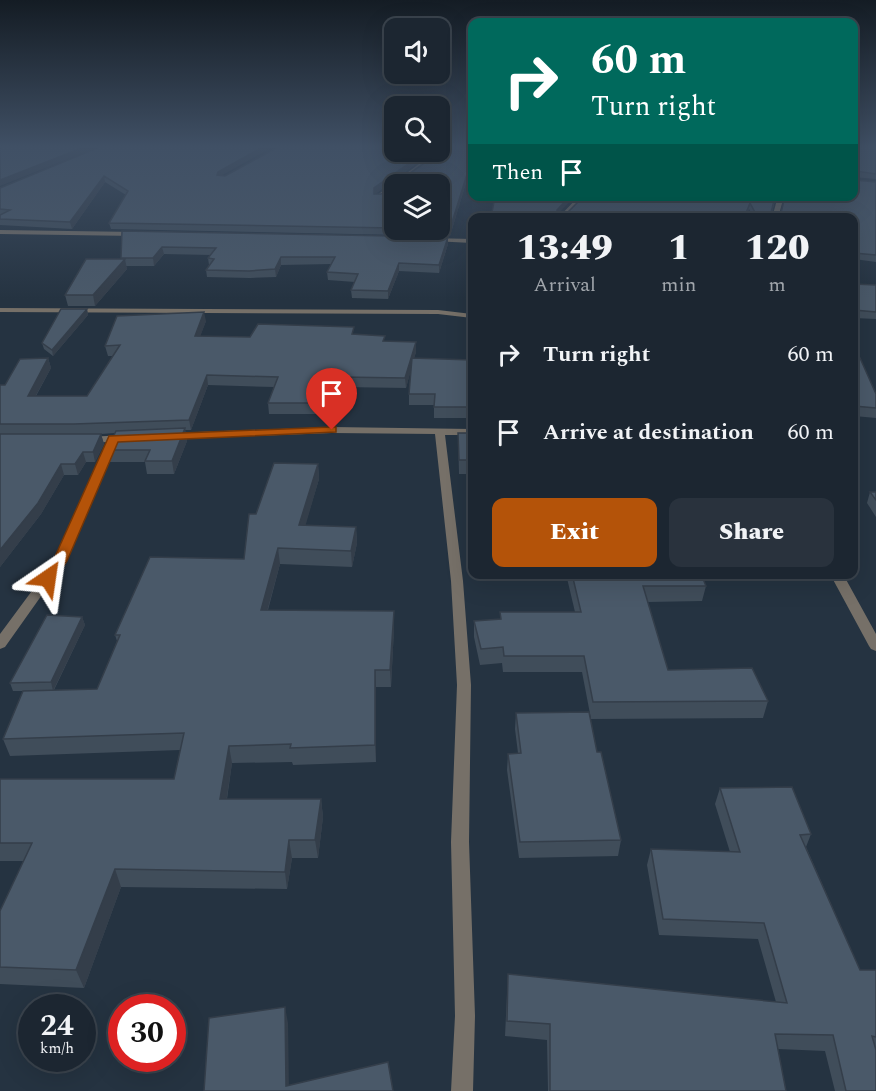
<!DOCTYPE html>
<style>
:root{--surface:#1c2631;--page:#29323d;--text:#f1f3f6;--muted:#a0a5ab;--line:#3a434d;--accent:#b45309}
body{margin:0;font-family:Spectral,serif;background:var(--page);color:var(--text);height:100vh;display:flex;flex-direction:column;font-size:22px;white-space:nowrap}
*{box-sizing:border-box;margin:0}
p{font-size:20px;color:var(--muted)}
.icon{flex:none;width:33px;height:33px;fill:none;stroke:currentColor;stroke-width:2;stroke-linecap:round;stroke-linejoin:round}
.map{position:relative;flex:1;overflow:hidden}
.side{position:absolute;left:468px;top:213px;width:390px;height:366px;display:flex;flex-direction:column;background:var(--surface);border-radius:12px;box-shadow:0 6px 24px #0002,0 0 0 2px var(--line)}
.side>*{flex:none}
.banner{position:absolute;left:468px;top:18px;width:390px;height:183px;border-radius:12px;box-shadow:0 6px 24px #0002,0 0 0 2px var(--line);background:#00695c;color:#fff;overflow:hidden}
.controls{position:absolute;left:384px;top:18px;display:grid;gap:12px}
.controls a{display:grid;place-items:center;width:66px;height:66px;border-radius:12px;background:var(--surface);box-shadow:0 6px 24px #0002,0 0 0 2px var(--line);font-size:30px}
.speed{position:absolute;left:18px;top:994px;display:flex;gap:12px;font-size:30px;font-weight:700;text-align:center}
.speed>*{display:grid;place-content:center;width:78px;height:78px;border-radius:50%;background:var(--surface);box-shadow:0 6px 24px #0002,0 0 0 2px var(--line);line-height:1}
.speed small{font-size:15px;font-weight:400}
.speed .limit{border:9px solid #d22;background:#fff;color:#111}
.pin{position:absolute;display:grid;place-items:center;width:51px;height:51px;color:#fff;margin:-62px -26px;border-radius:50% 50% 50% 0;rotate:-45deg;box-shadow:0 0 6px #0007}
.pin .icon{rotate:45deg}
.me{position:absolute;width:66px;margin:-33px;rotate:32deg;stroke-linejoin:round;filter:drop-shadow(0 0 4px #0008)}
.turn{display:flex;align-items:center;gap:21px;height:126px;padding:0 24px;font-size:27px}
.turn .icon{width:78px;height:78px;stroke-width:2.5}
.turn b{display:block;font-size:42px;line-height:51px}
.then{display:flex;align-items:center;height:57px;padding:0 24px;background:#0003;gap:12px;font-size:22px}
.eta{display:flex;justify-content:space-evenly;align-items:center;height:102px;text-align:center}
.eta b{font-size:36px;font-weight:800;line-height:42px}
.button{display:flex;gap:12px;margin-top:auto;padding:12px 24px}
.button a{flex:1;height:69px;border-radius:12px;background:var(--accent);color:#fff;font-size:24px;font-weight:800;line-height:69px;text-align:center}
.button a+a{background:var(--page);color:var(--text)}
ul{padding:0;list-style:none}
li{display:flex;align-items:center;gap:18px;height:78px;padding:0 24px}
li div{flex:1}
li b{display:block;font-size:22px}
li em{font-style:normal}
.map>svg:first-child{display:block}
</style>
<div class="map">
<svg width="876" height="1091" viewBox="0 0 876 1091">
<rect width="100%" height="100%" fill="#253341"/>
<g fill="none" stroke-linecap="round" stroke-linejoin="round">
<path fill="#767068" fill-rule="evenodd" d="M440 151V153L398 184H394V187L380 198H376V196L435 152Z
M579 196H586L565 218H558Z
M778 196H784L778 218H772Z
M0 230 137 232 140 234 137 236 0 234Z
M431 238 472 239V243L433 241 430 239Z
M0 308 438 310 472 314V318L438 314 0 312Z
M332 427 472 429V435H445L463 581 471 685 469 842 475 1016 473 1091H451L455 1016 451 842 457 685 451 581 435 434 332 433 171 439 166 436 171 433Z
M126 435 131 438 130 440 117 441 66 561 5 647 0 649V634L54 561 107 442 87 443 82 440 87 437Z
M830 574H843L876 634V651L871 649 869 646Z"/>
</g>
<path fill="#404d5a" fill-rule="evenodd" d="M102 146 225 176 432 152 375 194H381L441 149 440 150V146H472V178L468 176 450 236 111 229 109 223 126 195 105 182 72 229 0 225V188ZM394 184 440 230H394Z
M854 146H876V179L854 177V178L855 180 876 182V262L854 259V218H754L749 209 746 218H491L567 213 776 196 772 213H781Z
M122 231 448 244 439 273 399 271 388 299 352 298 351 290 355 282 328 280 327 272 331 264 281 265 276 277 250 278 207 277 206 270 209 265 208 258 211 255 164 254 154 266H126L127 269 95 306H68L65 295 121 259Z
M854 284 876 285V319L854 318Z
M87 309 88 315 53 356 44 349 42 343Z
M206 321 200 336 250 337 354 334 385 341 416 342V352L414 358 472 360V418H434V405H409V394L411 369 406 388 342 387 336 414H269L268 403 274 387 208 385 191 430H185L187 441 174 474H147L145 462H110L107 450 115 433 101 434 104 444 95 462H86L78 475H64L41 514 0 567V385H5L48 358 51 368 36 396H87L114 356H108L105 346Z
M854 358 876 394V418L854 416Z
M458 433H472V489H470L466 474H459Z
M318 464 319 479 305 525 356 527 357 543 352 567 280 564 268 610 394 628 391 687H376V762L293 765 292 762 232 763 227 799H321L323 817 318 858H292L287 889 121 887 84 988 0 984V911L24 861H0V779H174L180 750 10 756 3 739 40 691H13L10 683 82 617 85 625 54 690 97 689 117 641 115 635 244 559 256 514Z
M870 492H876V517L867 503Z
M566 574H701L706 586 702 601 648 602 668 670 768 701 763 718 591 719 582 672H503L502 663 480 665 474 637V621L500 619V612H575Z
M516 713 597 752 621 840 618 856 519 858 507 770 508 754 518 753 515 729Z
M720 788 811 834 806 847 860 970H876V1091H835L825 1051 778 1049 786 1091H548L547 1040 505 1036 508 974 776 1002 758 939 659 935 647 865 651 849 730 852 715 804Z"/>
<path fill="#343e4a" d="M87 146H101L0 186V180Z
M264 146H274L219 177 217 175 218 172Z
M425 152H432L375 194 374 188Z
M468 171V176L450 236V229Z
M104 176 105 182 72 229 70 222Z
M570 196H575L556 216 557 210Z
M448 237V244L439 273V265Z
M162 247 164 254 154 266 153 258Z
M281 257V265L276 277 275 269Z
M125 259 127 269 95 306 93 295Z
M399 263V271L388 299V291Z
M87 309 88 315 53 356 52 350Z
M204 312 206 321 197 345 195 336Z
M416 342V352L406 388 405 378Z
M48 358 51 368 30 406 28 396Z
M207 375 208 385 191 430 189 420Z
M341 377 342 387 336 414 335 403Z
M185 428 187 441 174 474 172 461Z
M101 434 104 444 95 462 93 452Z
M83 452 86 462 78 475 75 464Z
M61 464 64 475 41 514 0 567V550Z
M318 464 319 479 301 541 299 525Z
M356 527 357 543 352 567 351 551Z
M278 548 280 564 263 626 261 610Z
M394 611V628L391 687 390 670Z
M82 617 85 625 53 691 51 682Z
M375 670 376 687V762L375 745Z
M229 746 232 763 224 816 220 799Z
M321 799 323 817 318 858 315 840Z
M289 840 292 858 287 889 285 872Z
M115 869 121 887 84 988 76 970Z
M285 1007 288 1023 289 1091 286 1086Z"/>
<path fill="#4a5969" stroke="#343e4a" stroke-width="1.5" d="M0 146H87L0 180Z
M102 146H264L218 172 217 175 225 176 280 146H394V152H425L374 188V194H381L440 152 441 150V146H472V172L468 171 450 229H440V184H394V228L109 223 128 191 104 176 70 222 0 219V215L10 210 0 209V188Z
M854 146H876V174L856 171 854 177Z
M854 178 855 180 876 182V255L854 253V218H758L750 203 744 218H491L495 196H570L557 210V214L567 213 584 196H775L771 213H781L785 196H854Z
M122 231 448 237 439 265 399 263 388 291 351 290 358 274 327 272 335 257H281L275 269 249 271 206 270 214 259 208 258 216 248 162 247 153 258H121Z
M86 259H125L93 295H65Z
M854 284 876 285V312L854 310Z
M61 309H87L52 350 42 343Z
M204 312 195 336 250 337 258 324 354 327 352 334 385 336 383 341 416 342 405 378 341 377 335 403H268L278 377 207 375 189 420 74 424H0V385H5L20 359 48 358 28 396H87L120 345 105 346 117 316Z
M412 358 472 360V407H434L435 394H409Z
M854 358H860L876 394V408L854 406Z
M185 428 172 461H145L150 450H107L116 431Z
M458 433H472V475H470L467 460H459Z
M0 434H101L93 452H83L75 464H61L38 503 0 550Z
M274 463 318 464 299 525 356 527 351 551 278 548 261 610 394 611 390 670H375V745L290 748 291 744 229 746 220 799H321L315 840H289L285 872 115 869 76 970 0 967V911L32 843H0V779H174L184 733 3 739 23 691 97 689 120 635H115L150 557 244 559 249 514H256Z
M870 492H876V500Z
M572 574H701L706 586H643L668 670 752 668 768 701 593 702 584 656H504L503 647 481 649 474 621 501 619 500 612H581Z
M47 615 82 617 51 682 10 683Z
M589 712 597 752H601L621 840 520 842 508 754 521 753 516 713Z
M792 787 811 834 800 835 860 970H876V1037L872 1036 876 1050V1091H846L833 1035 775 1034 786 1091H550V1024L507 1021 508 974 787 1003 764 923 663 919 651 849 740 852 720 788Z
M285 1007 286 1086 388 1062 393 1091H204L209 1018Z"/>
<linearGradient id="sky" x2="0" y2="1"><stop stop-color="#141c24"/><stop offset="0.49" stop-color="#405065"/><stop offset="1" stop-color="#405065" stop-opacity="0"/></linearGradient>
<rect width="876" height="299" fill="url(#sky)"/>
<path fill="#b45309" stroke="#753606" stroke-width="1.5" d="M332 427H336V432L118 442 67 561 53 581 48 582 41 578 53 561 109 436Z"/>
</svg>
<div class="controls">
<a><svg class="icon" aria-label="sound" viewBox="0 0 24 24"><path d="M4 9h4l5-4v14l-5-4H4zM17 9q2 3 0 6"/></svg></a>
<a><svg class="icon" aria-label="search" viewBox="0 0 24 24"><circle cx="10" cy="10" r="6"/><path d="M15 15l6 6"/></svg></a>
<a><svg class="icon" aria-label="layers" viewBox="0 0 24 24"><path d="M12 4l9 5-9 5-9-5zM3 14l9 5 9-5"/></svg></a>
</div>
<div class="speed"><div>24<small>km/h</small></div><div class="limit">30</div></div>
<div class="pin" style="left:332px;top:430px;background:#d93025"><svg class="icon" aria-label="arrive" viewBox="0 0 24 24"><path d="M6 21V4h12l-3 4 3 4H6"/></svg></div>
<svg class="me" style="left:48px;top:578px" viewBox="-20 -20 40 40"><path d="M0-17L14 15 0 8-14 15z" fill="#b45309" stroke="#fff" stroke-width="4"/></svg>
<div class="banner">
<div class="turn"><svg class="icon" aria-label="right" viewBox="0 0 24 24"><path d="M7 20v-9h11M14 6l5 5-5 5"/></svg><div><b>60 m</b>Turn right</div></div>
<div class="then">Then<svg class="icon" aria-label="arrive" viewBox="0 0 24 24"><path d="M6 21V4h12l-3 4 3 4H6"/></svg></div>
</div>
<section class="side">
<div class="eta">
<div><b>13:49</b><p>Arrival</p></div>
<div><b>1</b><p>min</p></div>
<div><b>120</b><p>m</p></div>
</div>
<ul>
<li><svg class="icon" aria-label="right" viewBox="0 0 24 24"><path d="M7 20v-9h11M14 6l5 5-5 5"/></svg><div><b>Turn right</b></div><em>60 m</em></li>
<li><svg class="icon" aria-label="arrive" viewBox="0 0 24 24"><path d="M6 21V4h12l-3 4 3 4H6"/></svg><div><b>Arrive at destination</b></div><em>60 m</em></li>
</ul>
<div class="button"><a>Exit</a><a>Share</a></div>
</section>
</div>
